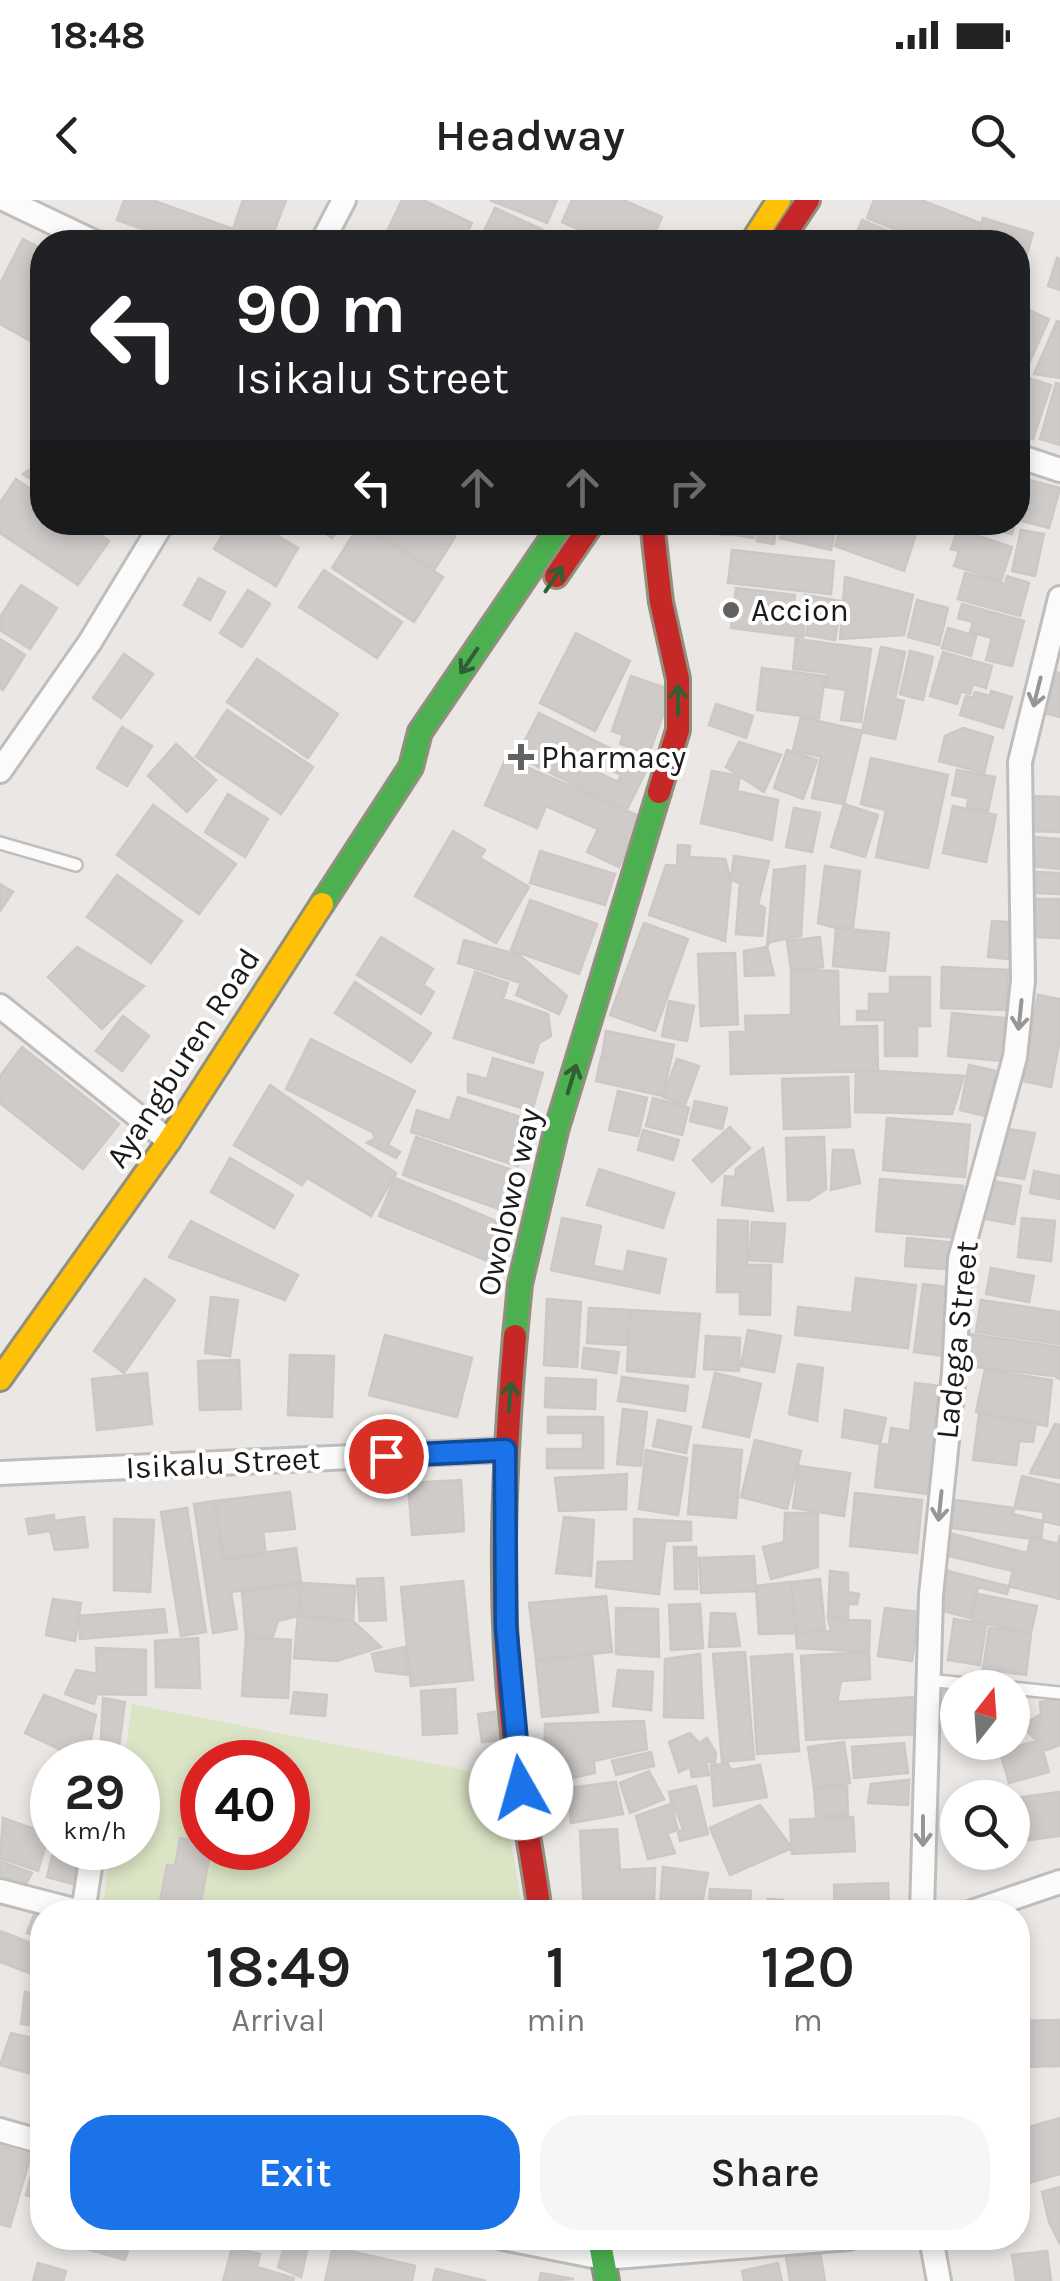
<!DOCTYPE html>
<style>
:root{--surface:#fff;--page:#f6f6f6;--text:#222;--muted:#767676;--accent:#1a73e8}
body{margin:0;font-family:Karla,sans-serif;background:var(--page);color:var(--text);height:100vh;display:flex;flex-direction:column;font-size:38px;white-space:nowrap}
*{box-sizing:border-box;margin:0}
p{font-size:32px;color:var(--muted)}
.icon{flex:none;width:55px;height:55px;fill:none;stroke:currentColor;stroke-width:2;stroke-linecap:round;stroke-linejoin:round}
.map{position:relative;flex:1;overflow:hidden}
.drawer{position:absolute;left:30px;top:1700px;width:1000px;height:350px;display:flex;flex-direction:column;background:var(--surface);border-radius:40px;box-shadow:0 5px 15px #0003}
.drawer>*{flex:none}
.banner{position:absolute;left:30px;top:30px;width:1000px;height:305px;border-radius:40px;box-shadow:0 5px 15px #0003;background:#202124;color:#fff;overflow:hidden}
.needle{width:65px;rotate:17deg}
.controls{position:absolute;left:940px;top:1470px;display:grid;gap:20px}
.controls a{display:grid;place-items:center;width:90px;height:90px;border-radius:50%;background:var(--surface);box-shadow:0 5px 15px #0003;font-size:50px}
.speed{position:absolute;left:30px;top:1540px;display:flex;gap:20px;font-size:50px;font-weight:700;text-align:center}
.speed>*{display:grid;place-content:center;width:130px;height:130px;border-radius:50%;background:var(--surface);box-shadow:0 5px 15px #0003;line-height:1}
.speed small{font-size:25px;font-weight:400}
.speed .limit{border:15px solid #d22;background:#fff;color:#111}
.pin{position:absolute;display:grid;place-items:center;width:85px;height:85px;color:#fff;margin:-42px;border:5px solid #fff;border-radius:50%;box-shadow:0 2px 10px #0007}
.me{position:absolute;width:110px;margin:-55px;rotate:353deg;stroke-linejoin:round;filter:drop-shadow(0 0 8px #0008)}
.turn{display:flex;align-items:center;gap:35px;height:210px;padding:0 40px;font-size:45px}
.turn .icon{width:130px;height:130px;stroke-width:2.5}
.turn b{display:block;font-size:70px;line-height:85px}
.lanes{display:flex;align-items:center;height:95px;padding:0 40px;background:#0003;justify-content:center;gap:50px;direction:ltr}
.lanes .off{opacity:.35}
.eta{display:flex;justify-content:space-evenly;align-items:center;height:170px;text-align:center}
.eta b{font-size:60px;font-weight:600;line-height:70px}
.button{display:flex;gap:20px;margin-top:auto;padding:20px 40px}
.button a{flex:1;height:115px;border-radius:40px;background:var(--accent);color:#fff;font-size:40px;font-weight:600;line-height:115px;text-align:center}
.button a+a{background:var(--page);color:var(--text)}
.status{display:flex;justify-content:space-between;align-items:center;height:70px;padding:0 50px;background:var(--surface);direction:ltr}
.status svg{height:28px;fill:currentColor}
header{display:flex;justify-content:space-between;align-items:center;height:130px;padding:0 40px;background:var(--surface);font-size:45px;font-weight:600}
.map>svg:first-child{display:block}
</style>
<div class="status"><b>18:48</b><svg viewBox="0 0 49 12"><path d="M0 12V9h3v3zM5 12V6h3v6zM10 12V3h3v9zM15 12V0h3v12zM26 1h20v11H26zM47 4h2v5h-2z"/></svg></div>
<header><svg class="icon" aria-label="back" viewBox="0 0 24 24"><path d="M15 5l-7 7 7 7"/></svg>Headway<svg class="icon" aria-label="search" viewBox="0 0 24 24"><circle cx="10" cy="10" r="6"/><path d="M15 15l6 6"/></svg></header>
<div class="map">
<svg width="1060" height="2081" viewBox="0 0 1060 2081">
<rect width="100%" height="100%" fill="#eae7e4"/>
<path fill="#dbe4c5" fill-rule="evenodd" d="M132 1504 500 1577 523 1712H102L111 1648H138V1562H124ZM202 1562H288V1648H202Z"/>
<path fill="#cecbc9" stroke="#cdc8c6" stroke-width="2.5" fill-rule="evenodd" d="M124 0H152L233 29 243 0H286L270 42H179L117 20Z
M402 0H423L472 23 462 42H382Z
M490 0H557L547 23Z
M572 0H623L662 17 651 42H608L562 22Z
M874 0H921L980 23 973 42H911L904 40 906 34 867 18Z
M495 8 543 30 538 42H479Z
M983 18 1033 33 1018 84V42H976Z
M862 20 895 34 892 42H853Z
M23 39 42 49V114L29 140 0 124V84Z
M1057 58 1060 59V90L1048 86Z
M1018 105 1049 119 1025 172 1018 169Z
M1057 121 1060 122V178L1034 174Z
M1019 175 1051 185 1033 239 1018 233Z
M1056 183 1060 184V245L1040 239Z
M32 268 42 276V287L23 274Z
M1018 277 1060 288 1049 328 1018 320Z
M16 279 42 297V322H81L109 341 78 385 0 333V303Z
M230 322H254L298 348 276 386 214 349Z
M310 322H343L332 338Z
M361 322H432L455 337 434 370Z
M700 322H729L728 335 699 332Z
M731 322H756L754 338 729 334Z
M760 322H777L774 344 757 341Z
M783 322H837L831 350 780 338Z
M843 322H920L904 371 835 346Z
M968 322H1015L1012 334Z
M360 324 443 377 414 422 332 368Z
M958 329 1012 347 1001 381 954 366 959 351 951 349Z
M1021 330 1044 334 1035 376 1012 371Z
M732 350 834 361 831 394 728 383Z
M324 370 402 422 377 458 299 407Z
M965 373 1005 384 1007 376 1029 383 1020 416 958 399Z
M845 377 913 395 904 435 840 439Z
M199 378 225 392 210 420 184 405Z
M21 385 57 408 30 449 0 430V417Z
M736 388 795 395 793 415 805 416 803 437 731 428Z
M248 390 270 404 242 447 220 433Z
M805 395 841 401 835 440 806 435 810 412 802 411Z
M917 400 948 408 939 445 908 437Z
M962 404 1024 421 1012 466 986 460 992 438 970 432 973 422 958 418Z
M948 428 976 436 971 456 942 448Z
M576 433 630 461 595 531 540 503Z
M0 439 25 455 3 490 0 488Z
M796 439 871 449 861 522 841 520 846 490 826 487 828 473 793 469Z
M881 447 905 452 895 499 904 501 895 539 862 532Z
M910 451 933 457 923 500 900 494Z
M943 452 992 466 986 488 973 484 970 494 961 491 957 504 930 496Z
M124 454 153 474 121 518 93 498Z
M257 459 338 514 308 558 227 502Z
M762 468 825 476 819 518 757 510Z
M1056 472 1060 473V517L1044 513Z
M631 476 672 490 649 554 620 544 623 535 612 531Z
M991 491 1012 497 1003 528 960 515 966 496 973 498 975 492 990 496Z
M716 504 753 516 746 538 709 525Z
M227 510 313 567 281 614 196 557Z
M539 513 648 567 626 611 517 556ZM551 541 621 575 618 582 547 547Z
M801 517 862 531 844 604 812 598 821 557 793 550Z
M122 527 152 546 127 586 97 568Z
M963 528 993 537 984 573 939 561 945 536Z
M739 542 781 555 764 592 726 567Z
M176 544 216 580 187 612 148 576Z
M787 550 817 560 803 599 774 588Z
M506 558 641 617 619 667 587 652 598 629 546 606 537 628 485 605Z
M871 558 948 575 928 668 876 657 886 610 861 604Z
M957 570 995 577 988 611 967 607 968 598 952 595Z
M712 571 740 576 737 591 778 600 772 640 701 623Z
M228 594 268 619 245 657 205 632Z
M1030 596 1060 597V632L1029 631Z
M844 604 878 615 865 657 831 647Z
M153 605 236 664 199 714 117 655Z
M953 606 996 615 986 662 943 653Z
M794 608 820 613 812 652 786 647Z
M453 631 485 650 480 658 529 687 496 743 415 696Z
M1034 637 1060 639V669L1031 666Z
M678 645 690 646 689 657 725 659 731 680 725 741 649 715 666 665 677 666Z
M540 651 615 674 605 705 530 683Z
M734 656 769 661 758 704 765 708 762 736 736 734 740 683 731 680Z
M805 666 801 736 770 742 767 747 774 670Z
M825 666 860 671 853 727 836 728 818 723Z
M1035 672 1060 673V694L1034 693Z
M117 675 182 721 151 763 87 717Z
M0 684 13 692 0 711Z
M1034 699H1060V738L1034 737Z
M530 700 597 724 579 774 511 750Z
M992 721 1020 723 1017 760 988 757Z
M644 723 688 739 655 831 610 815Z
M836 728 889 733 885 771 833 766Z
M381 737 433 769 423 785 434 792 421 814 357 775Z
M820 737 823 767 791 770 787 741Z
M464 740 519 755 567 796 559 814 516 795 521 783 458 763Z
M77 747 144 786 102 829 48 777Z
M767 747 774 775 745 776 744 751Z
M735 753 738 824 701 826 698 754Z
M942 767 1008 770 1006 810 941 808Z
M791 770 838 771 839 827 877 826 878 871 731 874 730 832H746L745 816 791 815Z
M475 772 508 783 503 799 548 814 551 836 539 843 533 863 454 838Z
M890 777H930V826H917V856H885V820H857V811H869V794H890Z
M355 782 431 833 411 862 335 813Z
M1038 795 1060 799V839L1051 887 1023 881Z
M669 801 694 806 687 841 662 836Z
M952 813 1013 819 1010 862 948 856Z
M123 816 149 836 122 871 96 851Z
M606 831 674 845 663 896 596 881 601 858 613 859 602 856Z
M311 839 415 891 388 945 400 952 396 958 367 943 375 938 372 932 286 889Z
M22 847 119 924 83 969 0 903V876Z
M493 858 543 873 532 911 468 892V874L487 879Z
M677 859 699 866 685 905 663 897Z
M969 865 996 871 985 916 960 910Z
M878 871 964 876 952 914 855 912 856 872Z
M848 877 850 927 784 929 782 879Z
M270 885 396 973 371 1016 307 978 302 985 234 945Z
M618 891 647 898 638 936 609 930Z
M458 897 533 921 518 966 411 932 417 910 450 921Z
M653 898 689 908 682 935 646 926Z
M695 901 727 908 722 929 690 921Z
M887 918 970 925 965 977 883 970Z
M730 927 750 948 712 982 693 960Z
M1007 929 1035 933 1024 979 998 975Z
M643 930 679 940 673 960 638 950Z
M416 937 521 973 507 1012 403 975Z
M824 937 826 989 809 1000H788L786 938Z
M763 948 773 1011 722 1005 725 976 735 977 736 969Z
M833 950H853L860 983 831 990Z
M230 958 293 995 274 1028 211 992Z
M599 969 674 993 663 1028 587 1005Z
M1034 971 1060 976V999L1030 993Z
M395 978 503 1024 488 1061 379 1016Z
M880 979 963 986 959 1038 876 1031Z
M987 980 1021 986 1014 1024 980 1018Z
M562 1018 601 1026 593 1066 624 1072 628 1051 666 1059 659 1093 551 1070Z
M1022 1018 1055 1021 1051 1061 1018 1057Z
M718 1020 748 1021 747 1065H771L770 1115 740 1114V1092H717Z
M191 1021 298 1075 285 1100 169 1057Z
M752 1022 785 1024 782 1062 749 1060Z
M907 1038 957 1043 955 1070 905 1066Z
M991 1068 1034 1076 1029 1102 986 1094Z
M856 1078 916 1085 908 1148 795 1135 798 1107 852 1113Z
M145 1079 175 1100 124 1173 94 1151Z
M923 1084 954 1088 944 1156 914 1152Z
M211 1097 238 1100 230 1156 205 1153Z
M547 1099 581 1102 577 1167 544 1165Z
M981 1100 1060 1112V1144L976 1132Z
M589 1108 630 1110 628 1145 587 1143Z
M630 1110 700 1114 694 1177 627 1171Z
M748 1130 781 1136 774 1172 741 1166Z
M970 1134 1060 1147V1179L1054 1176 966 1166Z
M385 1135 472 1158 457 1217 369 1195Z
M706 1136 740 1138 739 1171 704 1169Z
M584 1148 619 1152 616 1173 582 1168Z
M290 1155 334 1156 332 1217 288 1215Z
M239 1160 241 1209 200 1210 198 1161Z
M798 1164 823 1168 817 1221 789 1214Z
M985 1170 1052 1180 1047 1226 976 1212Z
M147 1173 152 1224 97 1230 92 1179Z
M715 1173 761 1184 749 1237 703 1227Z
M622 1177 688 1186 685 1211 618 1201Z
M546 1178 596 1180 595 1209 545 1207Z
M915 1183 941 1186 928 1294 875 1287 880 1244 889 1245 891 1228 910 1231Z
M623 1209 647 1212 641 1266 617 1264Z
M845 1210 886 1218 880 1244 842 1237Z
M979 1215 1036 1222 1033 1242 1019 1241 1016 1265 973 1260Z
M548 1217H603V1268H547V1249H583V1233H548Z
M658 1220 691 1227 686 1253 653 1246Z
M1055 1224 1060 1225V1278L1030 1273Z
M755 1240 801 1251 787 1309 741 1297Z
M694 1245 742 1250 736 1318 688 1314Z
M646 1250 687 1258 678 1315 639 1309Z
M799 1266 850 1273 844 1316 793 1308Z
M627 1274 626 1309 559 1311 555 1278Z
M1022 1276 1060 1285V1325L1013 1314Z
M461 1280 464 1331 412 1335 408 1283Z
M290 1292 295 1329 263 1332 266 1354 223 1359 215 1301Z
M855 1293 922 1300 917 1353 850 1346Z
M955 1300 1044 1312 1041 1340 951 1328Z
M215 1301 223 1359 296 1348 301 1382 231 1392 237 1429 213 1433 194 1304Z
M187 1308 206 1432 181 1436 161 1312Z
M785 1313H818V1367L771 1379 763 1347 784 1342Z
M54 1315V1321L84 1317 88 1347 55 1350 50 1331 29 1334 26 1319Z
M564 1317 594 1320 591 1376 556 1373Z
M114 1319 154 1320 150 1392 114 1390Z
M634 1319 691 1322V1340L665 1341 659 1394 596 1387 598 1362 634 1361Z
M945 1332 1027 1353 1031 1337 1058 1344 1060 1335V1399L936 1368Z
M674 1347H696L697 1389H675Z
M754 1356 756 1391 701 1393 699 1358Z
M949 1356 1013 1371 1007 1394 978 1387 970 1418 936 1409V1368Z
M830 1371 848 1373V1392L859 1394 857 1404H848V1419L828 1418Z
M383 1378 386 1420 360 1421 357 1379Z
M820 1379 825 1430 796 1433 791 1382Z
M463 1381 473 1480 411 1486 401 1387Z
M791 1382 796 1433 759 1434 756 1386Z
M302 1383 298 1416 278 1421 273 1436 246 1437 242 1392Z
M302 1383 355 1386 353 1421 298 1416Z
M978 1394 1037 1406 1031 1433 972 1421Z
M606 1396 612 1452 536 1460 529 1403Z
M53 1399 81 1403 75 1441 46 1435Z
M700 1404 703 1448 671 1450 669 1405Z
M616 1408 658 1409 659 1457 616 1454Z
M885 1408 919 1412 912 1461 878 1456Z
M164 1409 167 1432 80 1439 79 1416Z
M711 1413 735 1414 740 1446 709 1447Z
M298 1416 353 1421 381 1447 337 1461 294 1458Z
M828 1418 870 1421 869 1452 797 1448 796 1433 831 1431Z
M954 1419 986 1424 980 1465 948 1460Z
M989 1428 1031 1433 1026 1475 983 1469Z
M246 1437 291 1440 288 1498 242 1496Z
M198 1438 200 1488 156 1487 155 1441Z
M405 1447 409 1475 376 1471 372 1454Z
M96 1448 146 1450V1495L97 1494 94 1504 65 1494 76 1470 97 1474Z
M745 1452 754 1559 722 1562 713 1454Z
M869 1452 870 1479 841 1481 837 1502 915 1497 917 1534 806 1540 801 1456Z
M700 1454 703 1518 664 1517 665 1459Z
M792 1454 799 1551 757 1554 751 1457Z
M592 1455 598 1512 542 1517 536 1460Z
M618 1470 653 1472 651 1510 613 1506Z
M455 1489 457 1533 423 1535 421 1491Z
M940 1489H958V1510L941 1511Z
M294 1492 327 1495 325 1516 291 1513Z
M44 1495 96 1515 86 1562 25 1533Z
M103 1498 125 1502 117 1562 100 1558Z
M1060 1499V1545L1046 1550 1022 1526 1041 1514 1040 1502Z
M495 1512 499 1540 482 1542 478 1514Z
M644 1521 647 1549 594 1561 595 1573 544 1584 545 1524Z
M690 1533 699 1543 707 1538 716 1553 715 1562H706L709 1575 692 1577 690 1567 679 1572 669 1542Z
M1040 1540 1049 1572 1009 1583 1000 1551Z
M844 1542 850 1583 814 1588 808 1547Z
M904 1543 908 1573 854 1578 852 1547Z
M651 1552 654 1566 616 1575 612 1561Z
M728 1564 731 1570 760 1565 767 1597 714 1606 711 1565Z
M649 1571 664 1599 630 1613 620 1583Z
M909 1580 908 1605 868 1603 871 1584Z
M616 1582 623 1614 571 1623 568 1588Z
M696 1586 708 1634 680 1641 669 1592Z
M847 1586 848 1615 816 1616 814 1588Z
M1060 1592V1636L1020 1641 1014 1598Z
M673 1603 683 1629 667 1633 675 1653 648 1659 636 1616Z
M760 1605 792 1648 730 1675 710 1628Z
M853 1617 855 1651 792 1654 790 1620Z
M3 1618 49 1634 38 1671 0 1658Z
M617 1629 620 1670 655 1668 654 1704 584 1711 580 1631Z
M180 1638 202 1642V1648H211L199 1712H158L167 1665 175 1666Z
M54 1648H86L81 1686 47 1677Z
M0 1661 32 1673 22 1691 0 1683Z
M663 1667 708 1673 701 1709 660 1706Z
M888 1683 889 1712H835L834 1685Z
M710 1689 751 1691 749 1712H709Z
M768 1699 783 1700 782 1712H760L767 1711Z
M37 1707 42 1712V1738L27 1733Z
M0 1731 42 1747V1778L0 1762Z
M25 1792 42 1795V1877L0 1865 11 1833 37 1839 41 1826 21 1824Z
M1060 1820V1866L1021 1867 1020 1821Z
M1060 1918V1974L1018 1986V1930Z
M0 1946 31 1955 10 2027 0 2024Z
M35 1961 42 1963V2001L26 1995Z
M1060 1987V2044L1049 2022 1042 1992Z
M68 2038H132L125 2060 66 2043Z
M287 2038H310L301 2077 278 2067Z
M333 2047 415 2066 412 2081H325Z
M819 2047 825 2081H790L785 2051Z
M232 2048 260 2054 257 2067 294 2078 293 2081H223Z
M1047 2051 1051 2081H1016L1012 2055Z
M38 2063 66 2071 63 2081H33Z
M778 2063 782 2081H744L742 2071Z
M436 2069 486 2081H433Z
M541 2073 574 2079 539 2081Z"/>
<g fill="none" stroke-linecap="round" stroke-linejoin="round">
<g stroke="#bfbebc" stroke-width="16">
<path id="lane" d="M0 643 76 665
M928 1480 1003 1488
M1012 1488 1060 1493"/>
</g>
<g stroke="#bfbebc" stroke-width="28">
<path id="street" d="M6 0 94 42
M322 42 344 0
M1018 256 1060 270
M0 571 90 442 163 322
M0 806 169 941
M0 1273 505 1250
M0 1691 81 1712
M83 1712 93 1648
M922 1712 931 1395 954 1173 960 1059 1015 857 1023 780 1020 562 1060 398
M972 1712 1060 1682
M0 1930 42 1942
M503 2038 603 2058 849 2038
M931 2038 939 2081"/>
</g>
<g stroke="#91907e" stroke-width="28">
<path id="fast" d="M322 704 411 567 420 532 563 322
M515 1136 520 1084 556 931 659 592
M599 2038 607 2081"/>
</g>
<g stroke="#91907e" stroke-width="28">
<path id="slow" d="M752 42 779 0
M0 1179 169 941 322 704"/>
</g>
<g stroke="#91907e" stroke-width="28">
<path id="jam" d="M780 42 808 0
M652 322 661 402 678 479V530L659 592
M556 376 593 322
M515 1136C504 1264 498 1395 512 1524 519 1587 531 1649 540 1712"/>
</g>
<use href="#lane" stroke="#fcfbfb" stroke-width="11"/>
<use href="#street" stroke="#fcfbfb" stroke-width="22"/>
<use href="#fast" stroke="#4caf50" stroke-width="22"/>
<use href="#slow" stroke="#ffc107" stroke-width="22"/>
<use href="#jam" stroke="#c62828" stroke-width="22"/>
</g>
<defs><path id="oneway-shaft" d="M-6 0H5M1.5-3L5.5 0L1.5 3" fill="none" stroke-width="1.6" stroke-linecap="round" stroke-linejoin="round" transform="scale(2.5)"/></defs>
<g stroke="#315e33">
<use href="#oneway-shaft" transform="translate(554 379) rotate(-55)"/>
<use href="#oneway-shaft" transform="translate(469 461) rotate(124)"/>
<use href="#oneway-shaft" transform="translate(678 500) rotate(-90)"/>
<use href="#oneway-shaft" transform="translate(572 879) rotate(-73)"/>
<use href="#oneway-shaft" transform="translate(510 1197) rotate(-85)"/>
</g>
<g stroke="#979696">
<use href="#oneway-shaft" transform="translate(1037 492) rotate(104)"/>
<use href="#oneway-shaft" transform="translate(1020 815) rotate(96)"/>
<use href="#oneway-shaft" transform="translate(940 1306) rotate(96)"/>
<use href="#oneway-shaft" transform="translate(923 1631) rotate(90)"/>
</g>
<g fill="none" stroke-linecap="round" stroke-linejoin="round">
<g stroke="#114b97" stroke-width="25">
<path id="route" d="M386 1256 505 1250 506 1427 521 1588"/>
</g>
<use href="#route" stroke="#1a73e8" stroke-width="18"/>
</g>
<g fill="#636261" stroke="#fff" stroke-width="4">
<circle cx="731" cy="410" r="10"/>
<path d="M516 542h10v10h10v10h-10v10h-10v-10h-10v-10h10z"/>
</g>
<g text-anchor="middle" dominant-baseline="central" stroke-width="8" stroke-linejoin="round" paint-order="stroke">
<g font-size="32" fill="#1b1b1b" stroke="#fff" text-anchor="start">
<text x="751" y="410">Accion</text>
<text x="541" y="557">Pharmacy</text>
</g>
<g font-size="32" fill="#1b1b1b" stroke="#fff">
<text transform="translate(183 858) rotate(-57)">Ayangburen Road</text>
<text transform="translate(509 1002) rotate(-77)">Owolowo way</text>
<text transform="translate(957 1140) rotate(-84)">Ladega Street</text>
<text transform="translate(223 1263) rotate(-3)">Isikalu Street</text>
</g>
</g>
</svg>
<div class="controls">
<a><svg class="needle" viewBox="-14 -14 28 28"><path d="M0-13l5 13h-10z" fill="#e53935"/><path d="M0 13l5-13h-10z" fill="#767676"/></svg></a>
<a><svg class="icon" aria-label="search" viewBox="0 0 24 24"><circle cx="10" cy="10" r="6"/><path d="M15 15l6 6"/></svg></a>
</div>
<div class="speed"><div>29<small>km/h</small></div><div class="limit">40</div></div>
<div class="pin" style="left:386px;top:1256px;background:#d93025"><svg class="icon" aria-label="arrive" viewBox="0 0 24 24"><path d="M6 21V4h12l-3 4 3 4H6"/></svg></div>
<svg class="me" style="left:521px;top:1588px" viewBox="-20 -20 40 40"><circle r="19" fill="#fff"/><path d="M0-13L10 11 0 6-10 11z" fill="#1a73e8"/></svg>
<div class="banner">
<div class="turn"><svg class="icon" aria-label="left" viewBox="0 0 24 24"><path d="M17 20v-9H6M10 6l-5 5 5 5"/></svg><div><b>90 m</b>Isikalu Street</div></div>
<div class="lanes"><svg class="icon" aria-label="left" viewBox="0 0 24 24"><path d="M17 20v-9H6M10 6l-5 5 5 5"/></svg><svg class="icon off" aria-label="ahead" viewBox="0 0 24 24"><path d="M12 20V5M6 11l6-6 6 6"/></svg><svg class="icon off" aria-label="ahead" viewBox="0 0 24 24"><path d="M12 20V5M6 11l6-6 6 6"/></svg><svg class="icon off" aria-label="right" viewBox="0 0 24 24"><path d="M7 20v-9h11M14 6l5 5-5 5"/></svg></div>
</div>
<section class="drawer">
<div class="eta">
<div><b>18:49</b><p>Arrival</p></div>
<div><b>1</b><p>min</p></div>
<div><b>120</b><p>m</p></div>
</div>
<div class="button"><a>Exit</a><a>Share</a></div>
</section>
</div>
